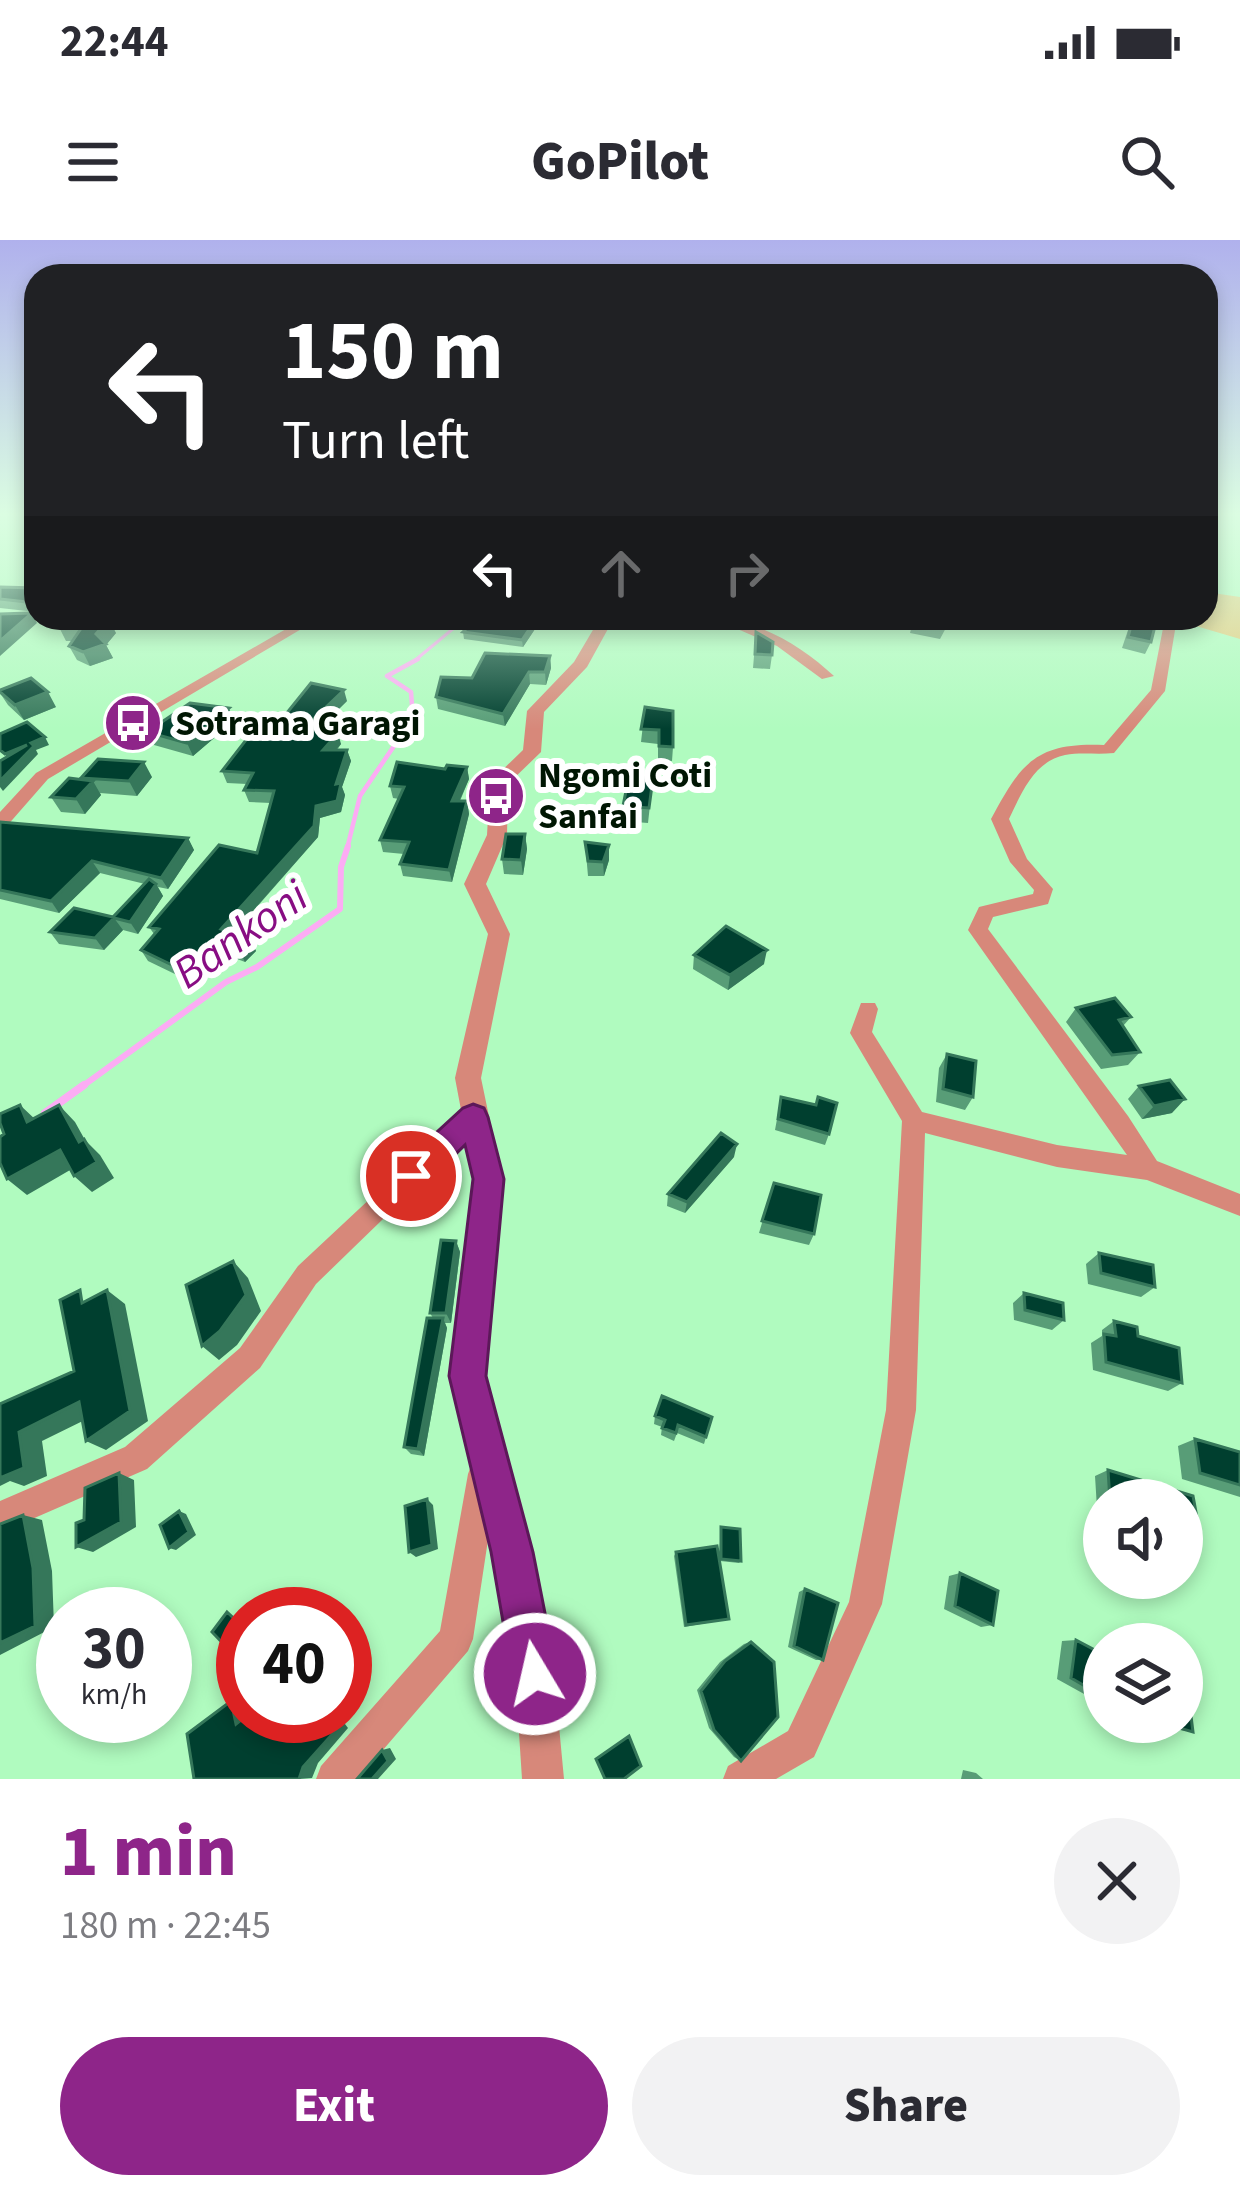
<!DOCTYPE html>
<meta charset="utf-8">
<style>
:root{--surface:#fff;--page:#f2f2f3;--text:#2b2b33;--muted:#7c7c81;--accent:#8e2589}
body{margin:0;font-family:"Source Sans 3",sans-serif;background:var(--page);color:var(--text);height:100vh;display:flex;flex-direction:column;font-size:45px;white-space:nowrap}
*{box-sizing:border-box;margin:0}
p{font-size:39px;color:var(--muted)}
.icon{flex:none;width:66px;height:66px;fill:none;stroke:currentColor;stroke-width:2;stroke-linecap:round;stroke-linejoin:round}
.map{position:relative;height:1539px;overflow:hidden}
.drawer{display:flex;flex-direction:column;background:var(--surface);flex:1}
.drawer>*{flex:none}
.top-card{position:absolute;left:24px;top:24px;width:1194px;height:366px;border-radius:36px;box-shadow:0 6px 18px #0003;background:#202124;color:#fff;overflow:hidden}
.controls{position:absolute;left:1083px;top:1239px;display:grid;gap:24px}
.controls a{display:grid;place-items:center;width:120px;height:120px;border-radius:50%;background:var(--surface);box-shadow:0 6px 18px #0003;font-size:60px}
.speed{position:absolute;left:36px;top:1347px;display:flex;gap:24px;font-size:60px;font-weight:700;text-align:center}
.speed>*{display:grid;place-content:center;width:156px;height:156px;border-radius:50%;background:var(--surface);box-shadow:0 6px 18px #0003;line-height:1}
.speed small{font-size:30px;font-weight:400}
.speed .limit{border:18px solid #d22;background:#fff;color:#111}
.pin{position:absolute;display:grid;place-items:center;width:102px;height:102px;color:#fff;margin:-51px;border:6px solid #fff;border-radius:50%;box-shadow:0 3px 12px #0007}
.me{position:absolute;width:132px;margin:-66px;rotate:351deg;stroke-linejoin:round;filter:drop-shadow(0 0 9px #0008)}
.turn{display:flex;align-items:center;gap:42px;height:252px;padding:0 60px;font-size:54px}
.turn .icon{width:156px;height:156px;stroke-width:2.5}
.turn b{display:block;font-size:84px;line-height:102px}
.lanes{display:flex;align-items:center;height:114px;padding:0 60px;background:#0003;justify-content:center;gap:60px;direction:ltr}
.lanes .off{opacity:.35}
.round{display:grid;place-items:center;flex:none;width:126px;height:126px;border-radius:63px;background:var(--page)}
.summary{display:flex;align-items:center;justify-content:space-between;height:204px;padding:0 60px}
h1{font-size:72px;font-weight:800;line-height:90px;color:var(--accent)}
.button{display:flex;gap:24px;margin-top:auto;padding:24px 60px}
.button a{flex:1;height:138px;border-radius:72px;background:var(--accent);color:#fff;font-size:48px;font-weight:800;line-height:138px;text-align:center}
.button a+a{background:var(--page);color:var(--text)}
.status{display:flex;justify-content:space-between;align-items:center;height:84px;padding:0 60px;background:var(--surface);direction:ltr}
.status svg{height:33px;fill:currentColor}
header{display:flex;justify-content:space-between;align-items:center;height:156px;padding:0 60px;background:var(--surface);font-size:54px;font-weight:800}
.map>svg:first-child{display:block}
</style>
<div class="status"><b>22:44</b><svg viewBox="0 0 49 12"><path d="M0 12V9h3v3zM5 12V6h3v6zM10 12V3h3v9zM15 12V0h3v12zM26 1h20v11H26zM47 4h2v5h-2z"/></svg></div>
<header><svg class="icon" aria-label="menu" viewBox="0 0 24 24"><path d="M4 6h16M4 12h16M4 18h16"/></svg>GoPilot<svg class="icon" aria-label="search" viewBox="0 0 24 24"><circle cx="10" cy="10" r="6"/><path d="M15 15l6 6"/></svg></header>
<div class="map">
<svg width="1240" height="1539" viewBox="0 0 1240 1539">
<rect width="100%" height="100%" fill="#b0fbbf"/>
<path fill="#e5c87a" d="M1206 352 1240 357V399L1196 386 1185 378H1206Z"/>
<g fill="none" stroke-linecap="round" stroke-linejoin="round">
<path stroke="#fcacf4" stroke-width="3" d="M413 422 466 378"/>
<path stroke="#fcacf4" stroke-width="4.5" d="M347 609 360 556 413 478 411 452 387 436 418 419"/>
<path stroke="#fcacf4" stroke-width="6" d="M80 848 226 742 257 727 340 669 341 627 348 606"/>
<path stroke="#fcacf4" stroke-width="8" d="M45 873 84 845"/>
<path fill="#d7887a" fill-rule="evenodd" d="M42 378 119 381 133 378 129 388 124 389 48 382Z
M305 378H320L48 539 6 587 0 588V572L36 533Z
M712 378C756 378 802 406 834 436L822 439 777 406Z
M1165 378H1177L1165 451 1114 513C1097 515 1081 512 1065 515 1034 521 1021 554 1009 579L1027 619 1053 649 1048 664 993 677 988 689 1128 876 1157 921 1240 954V976L1147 940 1057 927 925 893 916 1170 882 1364 814 1517 776 1539H723L728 1526 788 1491 849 1362 886 1170 902 881 850 793 861 763H875L878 769 872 792 922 872 1057 905 1127 915 968 690 979 667 1033 654 1034 650 1010 622 991 579C1021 523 1036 502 1104 505L1151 450Z
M473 867 481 870 485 877 481 884 316 1044 260 1128 147 1229 0 1293V1261L125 1207 240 1108 298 1026 465 870Z
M483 1219 494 1223 498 1234 473 1399 468 1411 358 1539H316L321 1526 440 1391 468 1234 472 1223Z"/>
<path fill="#d7887a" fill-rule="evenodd" d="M600 378H614L587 427 544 472 541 512 508 544 507 595 486 644 510 694 481 838 502 939 483 1136 551 1401 564 1539H522L513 1401 451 1136 474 939 455 838 488 694 464 644 487 595 490 542 523 510 527 471 574 422Z"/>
</g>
<path fill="#589d77" d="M0 347 36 348V372L0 368Z
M66 378 116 393 106 405 113 418 90 426 77 420 69 406 73 401H66L59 387Z
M129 378H211L212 382 134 388Z
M234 378H296L282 386H263Z
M540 378H581L574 389 541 385Z
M819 378H838L835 382 819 380Z
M914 378 948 384 940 399 910 393Z
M1132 378H1157L1151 402 1145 414 1122 408Z
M535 389 523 407 464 399 463 392Z
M756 392 772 415 770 429 753 428Z
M550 416 551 428 546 445 530 444 505 486 438 469 436 457 472 438Z
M0 453 56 467 24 480 8 465Z
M347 461 319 489 341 504 337 510H347L351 521 342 547 345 555 341 572 320 578 318 597 234 693 250 699 256 711 245 722 224 714 207 731 189 725 177 735 148 721 141 710 154 694 149 687 257 613 271 563 249 562 244 550 247 544 227 543 222 531 278 484Z
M645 467 673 507 672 521 658 520V504L641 502Z
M234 481 193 516 154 505 147 492Z
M467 527 469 539 460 561H467L469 574 452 642 403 636 400 624 404 614 383 612 380 600 399 559 393 558 390 546 445 529Z
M152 537 137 556 100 553 101 555 85 574 61 572 51 557 82 539Z
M653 538 648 583 623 581V566Z
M0 582 188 598 194 610 168 649 158 647 163 656 138 694 123 690 104 710 59 704 50 692 113 677 145 644 100 633 59 673 0 659Z
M525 594 527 609 523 635 504 634 502 619Z
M585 602 609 605V620L604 636H588Z
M694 715 764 724 728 750 693 729Z
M1076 768 1131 777 1123 786 1140 812 1128 825 1101 829 1066 782Z
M947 814 973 857 965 870 936 862 939 828Z
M1139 846 1172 873 1142 879 1128 859Z
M781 857 829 894 825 905 775 890Z
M734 917 685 973 667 966 668 954Z
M774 943 814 994 809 1005 759 993Z
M456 1001 460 1012 451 1083H445L447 1088 424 1216 411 1214 404 1207 433 1078 430 1073Z
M1099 1013 1155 1047 1141 1057 1088 1044 1086 1024Z
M1024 1053 1064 1080 1052 1090 1014 1080 1013 1063Z
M1114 1081 1138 1096 1182 1143 1168 1151 1093 1130 1091 1103 1102 1096V1090Z
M655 1176 712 1177 704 1204 677 1193 674 1201 661 1195 662 1187 654 1184Z
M1195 1199 1240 1212V1257L1182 1239 1178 1206Z
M1108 1230 1193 1256 1200 1294 1182 1297V1260H1104V1286L1098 1284 1095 1236Z
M721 1287 741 1321 739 1323 720 1321 729 1379 684 1387 674 1316 676 1312 719 1317Z
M960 1333 993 1385 981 1387 944 1369 949 1336Z
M805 1349 823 1420H816L788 1407 799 1352Z
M1076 1400 1104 1415V1465L1057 1439 1062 1401Z
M751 1402 741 1521 734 1517 709 1488 697 1450 720 1422 744 1404Z
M1135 1482H1182L1193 1492 1162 1487V1489L1144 1487Z
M963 1530 976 1533 983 1539H961Z"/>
<path fill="#35775a" d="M32 373 37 383 0 416V401Z
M280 378H296L282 386Z
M573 378H581L574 389Z
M109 379 116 393 106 405 113 418 90 426 83 412Z
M534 382 535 389 523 407 522 400Z
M550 416 551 428 546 445 545 432Z
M529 432 530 444 505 486 503 474Z
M344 450 347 461 309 498 305 487Z
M48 452 56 467 24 480 15 465Z
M229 468 234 481 193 516 187 503Z
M338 493 341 504 326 521 323 510Z
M45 497 49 505 36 510 38 514 3 551 0 547V541L10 522 5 514Z
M347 510 351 521 342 547 345 555 341 572 320 578 318 597 227 700 221 689 316 566 336 544Z
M144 522 152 537 137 556 129 541Z
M467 527 469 539 454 573 452 561Z
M93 541 101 555 85 574 76 559Z
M467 561 469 574 452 642 449 630Z
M525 594 527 609 523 635 521 620Z
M188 598 194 610 168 649 161 638Z
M609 605V620L604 636 603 622Z
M92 621 100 633 59 673 51 661Z
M156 644 163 656 138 694 130 682Z
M114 678 123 690 104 710 95 698Z
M250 699 256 711 245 722 239 710Z
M218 703 224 714 207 731 200 720Z
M767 710 764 724 728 750 730 735Z
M182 713 189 725 177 735 170 724Z
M1185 859 1172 873 1142 879 1154 866Z
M20 865 38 882H27Z
M59 865 75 882 85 900 100 915 114 938 92 952 74 936 79 902Z
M737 904 734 917 685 973 687 962Z
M60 910 77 926 27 955 7 939Z
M456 1001 460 1012 451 1083 446 1073Z
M233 1021 248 1038 261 1071 237 1105 219 1120 202 1106Z
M107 1050 125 1064 148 1181 106 1210 86 1201Z
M443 1078 447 1088 424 1216 418 1209Z
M79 1162 99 1173 42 1201 47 1236 24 1246 10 1241 0 1246V1226L19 1192Z
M119 1233 134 1240 136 1287 93 1312 76 1307Z
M427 1259 433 1265 438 1309 416 1317 409 1312Z
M179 1271 186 1274 196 1295 176 1310 169 1308Z
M23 1275 42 1280 52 1331 54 1387 0 1415V1403Z
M243 1460V1476H251L236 1484 231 1461Z
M284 1476H299L304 1490 290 1492Z
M324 1476H339L348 1488 318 1523 312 1538 299 1539Z
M390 1508 396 1519 378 1539H372L382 1510Z"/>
<path fill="#003f2f" stroke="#35775a" stroke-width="3" d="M0 347 36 348V363L0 359Z
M32 373 0 401V374Z
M66 378 109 379 96 394 106 404 83 412 69 406 82 387H59Z
M477 378H502L534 382 522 400 463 392Z
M914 378H948L944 385Z
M1133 378H1157L1151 402 1128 397Z
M756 392 773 402 772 415 755 414Z
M485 413 550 416 545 432H529L503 474 436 457 441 437 472 438Z
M31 438 48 452 15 465 0 452V450Z
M311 443 344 450 305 487 338 493 323 510H347L336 544 341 543 337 561 316 566 314 586 221 689 250 699 239 710 218 703 200 720 182 713 170 724 141 710 159 689 149 687 219 605 257 613 274 551 244 550 253 533 222 531 260 482 278 484Z
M190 463 229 468 187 503 147 492Z
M645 467 673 471V507L659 506V490L641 489Z
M27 482 45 497 31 503 34 506 0 541V521L27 505 5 514 0 510V494Z
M98 519 144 522 129 541 81 538Z
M397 522 445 529 447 525 467 527 452 561H467L449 630 400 624 409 602 380 600 404 547 390 546Z
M629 536 653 538 649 568 623 566Z
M69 538 93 541 76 559 51 557Z
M0 582 188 598 161 638 92 621 51 661 0 650Z
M506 594H525L521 620 502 619Z
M585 602 609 605 603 622 588 621Z
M149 639 156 644 130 682 114 678 95 698 50 692 74 668 113 677Z
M726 686 767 710 730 735 694 715Z
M1115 758 1131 777 1119 780 1140 812 1112 815 1076 768Z
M947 814 976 821 973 857 943 849Z
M1170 840 1185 859 1154 866 1139 846Z
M781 857 816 865 818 857 837 863 829 894 778 879Z
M20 865 27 882 59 865 79 902 84 899 97 922 74 936 60 910 7 939 0 923V897L4 894 0 883V874Z
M721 893 737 904 687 962 668 954Z
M774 943 821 955 814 994 762 981Z
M441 1000 456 1001 446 1073H430Z
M1099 1013 1153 1025 1155 1047 1101 1033Z
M233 1021 246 1055 220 1091 202 1106 186 1045Z
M80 1050 82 1063 107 1050 130 1171 86 1201 79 1162 19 1192 24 1228 0 1238V1164L74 1131 60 1060Z
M1024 1053 1063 1063 1064 1080 1025 1070Z
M427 1078H443L418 1209 404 1207Z
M1114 1081 1137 1087 1138 1096 1179 1108 1182 1143 1106 1122 1104 1094 1116 1096Z
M662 1156 712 1177 706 1197 678 1185 676 1193 662 1188 665 1180 655 1176Z
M1195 1199 1240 1212V1245L1200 1233Z
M1108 1230 1193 1256 1200 1294 1182 1289V1260H1110Z
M119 1233 121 1282 76 1307V1283L84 1280 85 1248Z
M427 1259 432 1305 409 1312 405 1266Z
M179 1271 189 1292 169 1308 160 1285Z
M23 1275 33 1328 35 1386 0 1403V1284Z
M721 1287 740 1289 741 1321 721 1319Z
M717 1306 729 1379 686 1385 676 1312Z
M960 1333 998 1351 993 1385 955 1366Z
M805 1349 838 1363 823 1420 794 1406Z
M227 1372 243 1387V1405L235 1416 212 1392Z
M1076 1400 1104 1415V1457L1071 1438Z
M751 1402 774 1422 778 1477 741 1521 714 1490 701 1451 725 1421Z
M1182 1443 1187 1444 1193 1492 1162 1483V1489L1149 1482H1182Z
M231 1461 236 1484 246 1476H284L290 1492 302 1476H324L336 1490 303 1527 299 1539H194L187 1494Z
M629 1496 641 1526 624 1539H605L596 1519Z
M382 1510 388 1521 372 1539H357Z"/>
<linearGradient id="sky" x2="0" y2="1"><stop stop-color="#b0b1ed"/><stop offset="0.56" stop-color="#dbfde2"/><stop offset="1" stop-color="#dbfde2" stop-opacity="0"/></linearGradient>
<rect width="1240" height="489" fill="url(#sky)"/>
<path fill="#8e2589" stroke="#5c1859" stroke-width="3" d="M473 864 484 868 488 877 504 939 486 1136 533 1312 557 1434 551 1450 535 1456 519 1450 512 1434 491 1312 449 1136 473 939 465 905 423 946 411 951 400 946 395 936 400 926 463 868Z"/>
<defs>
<g id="bus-disc" transform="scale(3)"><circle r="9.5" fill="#8e2589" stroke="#fff"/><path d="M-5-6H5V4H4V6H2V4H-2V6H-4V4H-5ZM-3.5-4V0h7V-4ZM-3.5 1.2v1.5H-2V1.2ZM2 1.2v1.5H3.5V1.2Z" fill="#fff"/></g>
</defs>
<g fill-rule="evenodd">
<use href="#bus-disc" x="133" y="483"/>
<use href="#bus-disc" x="496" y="556"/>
</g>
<g text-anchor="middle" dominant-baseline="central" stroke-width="12" stroke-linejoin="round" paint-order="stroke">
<g font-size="36" font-weight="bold" fill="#001603" stroke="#fff" text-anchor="start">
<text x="175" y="483">Sotrama Garagi</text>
<text x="538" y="535">Ngomi Coti<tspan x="538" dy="41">Sanfai</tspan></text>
</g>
<g font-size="45" font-style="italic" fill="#880d83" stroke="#fff">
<text transform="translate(241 695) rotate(-35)">Bankoni</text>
</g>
</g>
</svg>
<div class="controls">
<a><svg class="icon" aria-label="sound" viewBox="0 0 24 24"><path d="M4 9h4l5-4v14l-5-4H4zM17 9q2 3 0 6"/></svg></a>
<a><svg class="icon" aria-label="layers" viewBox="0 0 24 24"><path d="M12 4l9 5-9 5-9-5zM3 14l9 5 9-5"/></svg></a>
</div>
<div class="speed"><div>30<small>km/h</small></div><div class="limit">40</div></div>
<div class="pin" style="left:411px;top:936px;background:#d93025"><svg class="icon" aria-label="arrive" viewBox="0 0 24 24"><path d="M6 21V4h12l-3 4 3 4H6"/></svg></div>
<svg class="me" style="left:535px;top:1434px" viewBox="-20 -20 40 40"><circle r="17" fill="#8e2589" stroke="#fff" stroke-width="3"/><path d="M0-11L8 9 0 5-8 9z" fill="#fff"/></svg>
<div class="top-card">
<div class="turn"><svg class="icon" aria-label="left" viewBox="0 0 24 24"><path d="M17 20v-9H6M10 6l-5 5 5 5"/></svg><div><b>150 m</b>Turn left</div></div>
<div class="lanes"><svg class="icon" aria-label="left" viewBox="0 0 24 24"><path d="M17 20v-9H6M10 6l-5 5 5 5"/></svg><svg class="icon off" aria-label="ahead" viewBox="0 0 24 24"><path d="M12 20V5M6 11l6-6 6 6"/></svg><svg class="icon off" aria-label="right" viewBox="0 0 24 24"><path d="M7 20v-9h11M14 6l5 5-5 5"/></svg></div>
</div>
</div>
<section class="drawer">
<div class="summary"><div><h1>1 min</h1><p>180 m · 22:45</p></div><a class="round"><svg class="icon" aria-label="close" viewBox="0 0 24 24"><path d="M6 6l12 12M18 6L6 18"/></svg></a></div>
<div class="button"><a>Exit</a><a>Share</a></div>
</section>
